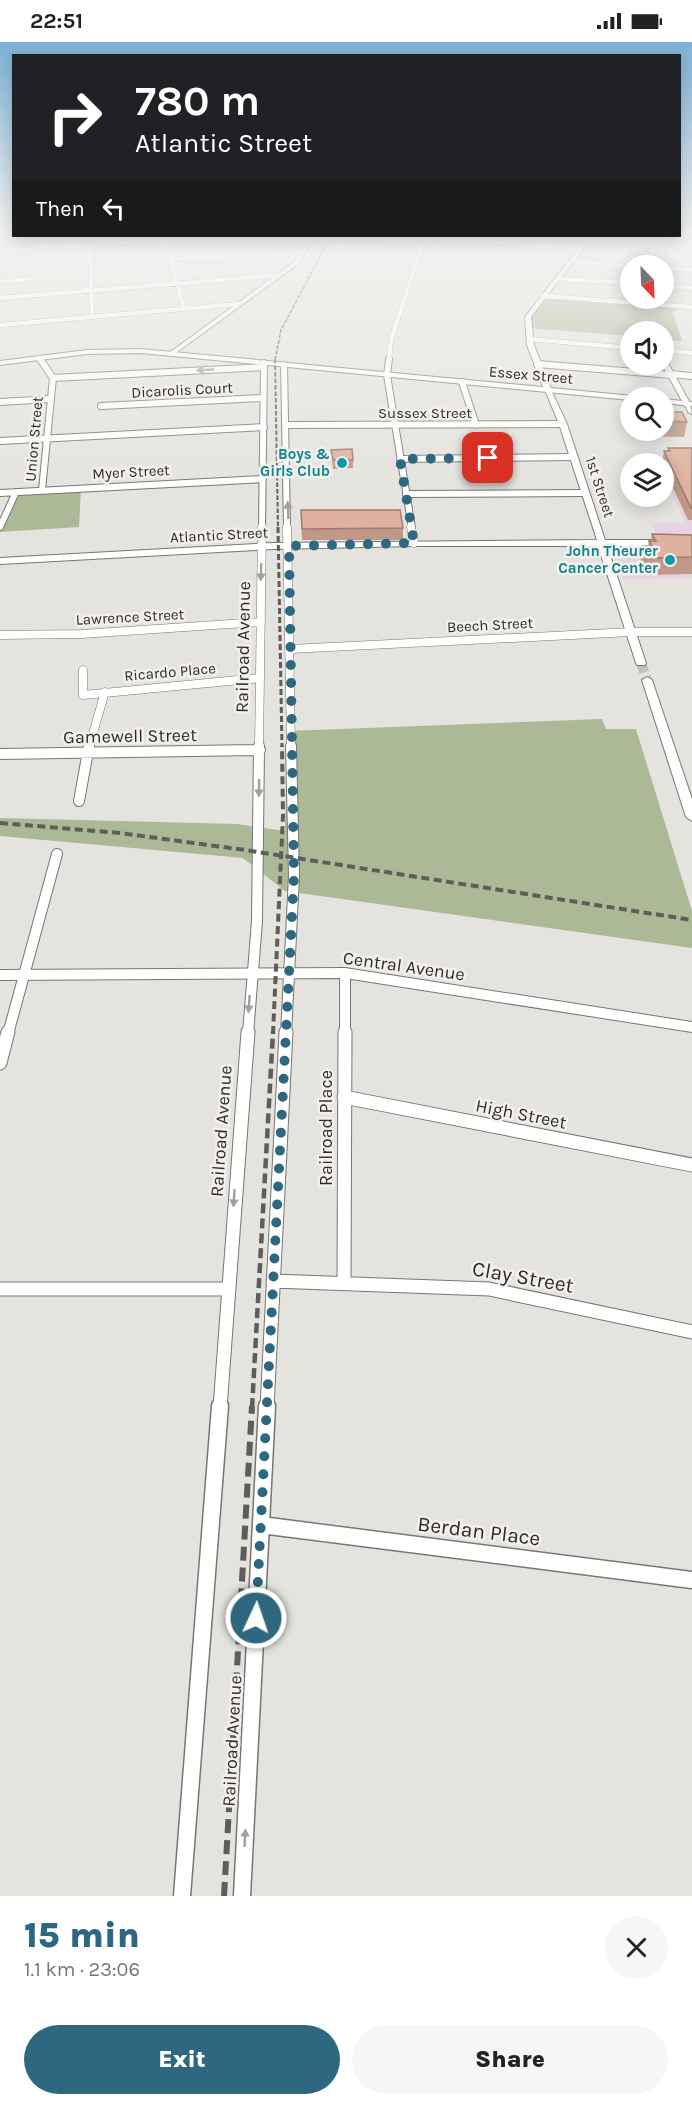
<!DOCTYPE html>
<meta charset="utf-8">
<style>
:root{--surface:#fff;--page:#f6f6f6;--text:#222;--muted:#767676;--accent:#2e6780}
body{margin:0;font-family:Karla,sans-serif;background:var(--page);color:var(--text);height:100vh;display:flex;flex-direction:column;font-size:22px;white-space:nowrap}
*{box-sizing:border-box;margin:0}
p{font-size:20px;color:var(--muted)}
.icon{flex:none;width:33px;height:33px;fill:none;stroke:currentColor;stroke-width:2;stroke-linecap:round;stroke-linejoin:round}
.map{position:relative;height:1854px;overflow:hidden}
.sheet{display:flex;flex-direction:column;background:var(--surface);flex:1}
.sheet>*{flex:none}
.banner{position:absolute;left:12px;top:12px;width:669px;height:183px;border-radius:0px;box-shadow:0 3px 15px #0003;background:#202124;color:#fff;overflow:hidden}
.needle{width:39px;rotate:157deg}
.controls{position:absolute;left:620px;top:213px;display:grid;gap:12px}
.controls a{display:grid;place-items:center;width:54px;height:54px;border-radius:50%;background:var(--surface);box-shadow:0 3px 15px #0003;font-size:30px}
.pin{position:absolute;display:grid;place-items:center;width:51px;height:51px;color:#fff;margin:-26px;border-radius:12px;box-shadow:0 3px 9px #0006}
.me{position:absolute;width:66px;margin:-33px;rotate:3deg;stroke-linejoin:round;filter:drop-shadow(0 0 4px #0008)}
.turn{display:flex;align-items:center;gap:21px;height:126px;padding:0 24px;font-size:27px}
.turn .icon{width:78px;height:78px;stroke-width:2.5}
.turn b{display:block;font-size:42px;line-height:51px}
.then{display:flex;align-items:center;height:57px;padding:0 24px;background:#0003;gap:12px;font-size:22px}
.round{display:grid;place-items:center;flex:none;width:63px;height:63px;border-radius:32px;background:var(--page)}
.headline{display:flex;align-items:center;justify-content:space-between;height:102px;padding:0 24px}
h1{font-size:36px;font-weight:800;line-height:45px;color:var(--accent)}
.cta{display:flex;gap:12px;margin-top:auto;padding:12px 24px}
.cta a{flex:1;height:69px;border-radius:36px;background:var(--accent);color:#fff;font-size:24px;font-weight:800;line-height:69px;text-align:center}
.cta a+a{background:var(--page);color:var(--text)}
.status{display:flex;justify-content:space-between;align-items:center;height:42px;padding:0 30px;background:var(--surface);direction:ltr}
.status svg{height:16px;fill:currentColor}
.map>svg:first-child{display:block}
</style>
<div class="status"><b>22:51</b><svg viewBox="0 0 49 12"><path d="M0 12V9h3v3zM5 12V6h3v6zM10 12V3h3v9zM15 12V0h3v12zM26 1h20v11H26zM47 4h2v5h-2z"/></svg></div>
<div class="map">
<svg width="692" height="1854" viewBox="0 0 692 1854">
<rect width="100%" height="100%" fill="#e5e3de"/>
<path fill="#e6d2e2" d="M655 416H692V536L623 537 613 505 661 504 651 481H686L663 434V422L657 421Z"/>
<path fill="#acb996" d="M543 254 667 264 668 266 678 267 673 270 682 299 663 298V290H630V294L528 286 527 281Z
M81 446 79 485 0 490 16 450Z
M602 677 606 687H636L692 869V906L285 849 243 816 0 794V776L237 782 285 789 288 689Z"/>
<g fill="none" stroke-linecap="round" stroke-linejoin="round">
<path stroke="#c0beba" stroke-width="10" stroke-dasharray="10 4.5" stroke-linecap="butt" d="M641 621 647 638"/>
<g stroke="#787671" stroke-width="5">
<path id="minor-far5" d="M38 194 47 206
M411 194 581 207
M169 196 166 200 184 267
M90 203 92 275
M331 204 381 206 386 194
M0 209 136 200 253 199 356 194
M171 217 301 211
M572 219 633 224
M647 224 657 194
M663 226 692 228
M559 237 630 241
M0 240 29 237
M663 244 692 246
M543 254 692 265
M0 256 279 233
M0 283 238 262
M530 297 630 306
M663 308 692 311
M39 316 41 318
M389 318 391 298 425 194"/>
</g>
<g stroke="#787671" stroke-width="8">
<path id="minor-far4" d="M40 317 53 336 42 448
M389 317 387 333 412 486
M663 318 687 362
M537 322 672 333
M284 323 287 486
M671 332 692 334
M53 336 264 325
M462 340 476 383
M0 360 51 357
M101 364 263 356
M286 383 563 382
M0 399 264 385
M400 417 574 415
M0 451 263 437
M406 452 586 451
M0 485 16 450
M262 486 264 321"/>
</g>
<g stroke="#787671" stroke-width="9">
<path id="minor-far3" d="M287 485 291 705
M411 485 414 501
M0 593 82 592 261 580
M290 607 631 590H692
M83 628V653L260 636
M89 705 105 650
M259 705 262 485"/>
</g>
<g stroke="#787671" stroke-width="12">
<path id="minor-far2" d="M0 712 260 708
M79 759 89 704
M8 992 57 812
M248 992 257 879 259 704
M286 992 294 834 291 704
M345 992V931"/>
</g>
<g stroke="#787671" stroke-width="15">
<path id="minor-far1" d="M0 1021 8 990
M344 1055 692 1123
M273 1239 489 1247 692 1290
M344 1241 345 990
M0 1247H227
M220 1366 248 990
M267 1366 286 990"/>
</g>
<g stroke="#787671" stroke-width="19">
<path id="minor" d="M261 1483 692 1538
M182 1854 220 1364
M242 1854 267 1364"/>
</g>
<g stroke="#787671" stroke-width="2">
<path id="tertiary" d="M311 194H315L298 222 173 313H169V311L294 220Z
M548 346 551 348 567 382 605 498H692V504H607L646 621 645 623H637L636 621 598 504H414L273 507 0 522V516L273 501 597 498 559 382 545 348Z
M685 361 690 362 692 372 688 370Z
M647 635 652 638 692 757V779L686 775 642 638Z
M345 926 692 980V990L345 936 0 938V928Z"/>
</g>
<g stroke="#787671" stroke-width="2">
<path id="secondary" d="M588 194H593L531 275 534 303 551 346 633 354 630 358 141 311 87 312 0 323V319L87 308 141 307 543 345 527 303 525 275Z
M663 357 692 360V364L663 361Z"/>
</g>
<use href="#minor-far5" stroke="#fff" stroke-width="4.5"/>
<use href="#minor-far4" stroke="#fff" stroke-width="6"/>
<use href="#minor-far3" stroke="#fff" stroke-width="8"/>
<use href="#minor-far2" stroke="#fff" stroke-width="10"/>
<use href="#minor-far1" stroke="#fff" stroke-width="13"/>
<use href="#minor" stroke="#fff" stroke-width="16"/>
<use href="#tertiary" fill="#fff" fill-rule="evenodd"/>
<use href="#secondary" fill="#fff" fill-rule="evenodd"/>
<path stroke="#5e5d5a" stroke-width="1.5" stroke-dasharray="4 1.5" stroke-linecap="butt" d="M275 318 281 288 331 194"/>
<path stroke="#5e5d5a" stroke-width="2" stroke-dasharray="4.5 2" stroke-linecap="butt" d="M275 317 278 486"/>
<path stroke="#5e5d5a" stroke-width="3" stroke-dasharray="6 3" stroke-linecap="butt" d="M278 485 282 705"/>
<path stroke="#5e5d5a" stroke-width="4" stroke-dasharray="8 4.5" stroke-linecap="butt" d="M0 781 120 791 245 808 692 878
M273 992 283 773 282 704"/>
<path stroke="#5e5d5a" stroke-width="4.5" stroke-dasharray="10 5" stroke-linecap="butt" d="M252 1366 273 990"/>
<path stroke="#5e5d5a" stroke-width="6" stroke-dasharray="14 7" stroke-linecap="butt" d="M224 1854 252 1364"/>
</g>
<path fill="#c09888" d="M663 370 687 380 684 395 645 394 642 388H663Z
M668 406H692V478H688L663 424V422L662 421 664 409H668Z
M331 408 353 418V426L333 427Z
M301 468 403 486V498H302Z
M652 492 692 493V532L648 533 645 531 640 521 643 504H648L649 499H651Z"/>
<path fill="#dfb19e" stroke="#9c7c6f" stroke-width="1.5" d="M663 370H682L687 380 663 379Z
M668 406H692V466H691L664 409H670Z
M352 407 353 418H333L331 408Z
M301 468H400L403 486 302 487Z
M652 492 692 493V515L652 516 648 514 643 504H652L649 499H656Z"/>
<defs><path id="oneway-solid" d="M-6-.8H1V-3.2L6.5 0L1 3.2V.8H-6Z" transform="scale(1.5)"/></defs>
<g fill="#a0a09f">
<use href="#oneway-solid" transform="translate(205 328) rotate(177)"/>
<use href="#oneway-solid" transform="translate(288 468) rotate(-92)"/>
<use href="#oneway-solid" transform="translate(261 530) rotate(91)"/>
<use href="#oneway-solid" transform="translate(259 746) rotate(91)"/>
<use href="#oneway-solid" transform="translate(249 962) rotate(94)"/>
<use href="#oneway-solid" transform="translate(234 1156) rotate(94)"/>
<use href="#oneway-solid" transform="translate(245 1796) rotate(-87)"/>
</g>
<linearGradient id="sky" x2="0" y2="1"><stop stop-color="#7cb2d7"/><stop offset="0.42" stop-color="#f3f2f0"/><stop offset="1" stop-color="#f3f2f0" stop-opacity="0"/></linearGradient>
<rect width="692" height="449" fill="url(#sky)"/>
<g fill="none" stroke-linecap="round" stroke-linejoin="round">
<path stroke="#2e6780" stroke-width="10" stroke-dasharray="0 18" d="M256 1576 294 834 289 504 414 501 400 417 488 416"/>
</g>
<g fill="#0f9aa8" stroke="#f3f0eb" stroke-width="2">
<circle cx="342" cy="421" r="6"/>
<circle cx="670" cy="518" r="6"/>
</g>
<g text-anchor="middle" dominant-baseline="central" stroke-width="5" stroke-linejoin="round" paint-order="stroke">
<g font-size="15" fill="#2c2b29" stroke="#f3f0eb">
<text transform="translate(531 333) rotate(5)">Essex Street</text>
<text transform="translate(182 348) rotate(-3)">Dicarolis Court</text>
<text x="425" y="371">Sussex Street</text>
<text transform="translate(34 397) rotate(-85)">Union Street</text>
<text transform="translate(131 430) rotate(-3)">Myer Street</text>
<text transform="translate(600 445) rotate(72)">1st Street</text>
<text transform="translate(219 493) rotate(-3)">Atlantic Street</text>
<text transform="translate(130 575) rotate(-3)">Lawrence Street</text>
<text transform="translate(490 583) rotate(-3)">Beech Street</text>
<text transform="translate(170 630) rotate(-5)">Ricardo Place</text>
</g>
<g font-size="15" font-weight="bold" fill="#0d838f" stroke="#f3f0eb" text-anchor="end">
<text x="330" y="412">Boys &amp;<tspan x="330" dy="17">Girls Club</tspan></text>
<text x="658" y="509">John Theurer<tspan x="658" dy="17">Cancer Center</tspan></text>
</g>
<g font-size="18" fill="#2c2b29" stroke="#f3f0eb">
<text transform="translate(243 605) rotate(-89)">Railroad Avenue</text>
<text transform="translate(130 694) rotate(-1)">Gamewell Street</text>
<text transform="translate(404 924) rotate(8)">Central Avenue</text>
<text transform="translate(521 1072) rotate(11)">High Street</text>
<text transform="translate(326 1086) rotate(-90)">Railroad Place</text>
<text transform="translate(221 1089) rotate(-86)">Railroad Avenue</text>
<text transform="translate(232 1699) rotate(-87)">Railroad Avenue</text>
</g>
<g font-size="21" fill="#2c2b29" stroke="#f3f0eb">
<text transform="translate(523 1235) rotate(10)">Clay Street</text>
<text transform="translate(479 1489) rotate(7)">Berdan Place</text>
</g>
</g>
</svg>
<div class="controls">
<a><svg class="needle" viewBox="-14 -14 28 28"><path d="M0-13l5 13h-10z" fill="#e53935"/><path d="M0 13l5-13h-10z" fill="#767676"/></svg></a>
<a><svg class="icon" aria-label="sound" viewBox="0 0 24 24"><path d="M4 9h4l5-4v14l-5-4H4zM17 9q2 3 0 6"/></svg></a>
<a><svg class="icon" aria-label="search" viewBox="0 0 24 24"><circle cx="10" cy="10" r="6"/><path d="M15 15l6 6"/></svg></a>
<a><svg class="icon" aria-label="layers" viewBox="0 0 24 24"><path d="M12 4l9 5-9 5-9-5zM3 14l9 5 9-5"/></svg></a>
</div>
<div class="pin" style="left:488px;top:416px;background:#d93025"><svg class="icon" aria-label="arrive" viewBox="0 0 24 24"><path d="M6 21V4h12l-3 4 3 4H6"/></svg></div>
<svg class="me" style="left:256px;top:1576px" viewBox="-20 -20 40 40"><circle r="17" fill="#2e6780" stroke="#fff" stroke-width="3"/><path d="M0-11L8 9 0 5-8 9z" fill="#fff"/></svg>
<div class="banner">
<div class="turn"><svg class="icon" aria-label="right" viewBox="0 0 24 24"><path d="M7 20v-9h11M14 6l5 5-5 5"/></svg><div><b>780 m</b>Atlantic Street</div></div>
<div class="then">Then<svg class="icon" aria-label="left" viewBox="0 0 24 24"><path d="M17 20v-9H6M10 6l-5 5 5 5"/></svg></div>
</div>
</div>
<section class="sheet">
<div class="headline"><div><h1>15 min</h1><p>1.1 km · 23:06</p></div><a class="round"><svg class="icon" aria-label="close" viewBox="0 0 24 24"><path d="M6 6l12 12M18 6L6 18"/></svg></a></div>
<div class="cta"><a>Exit</a><a>Share</a></div>
</section>
